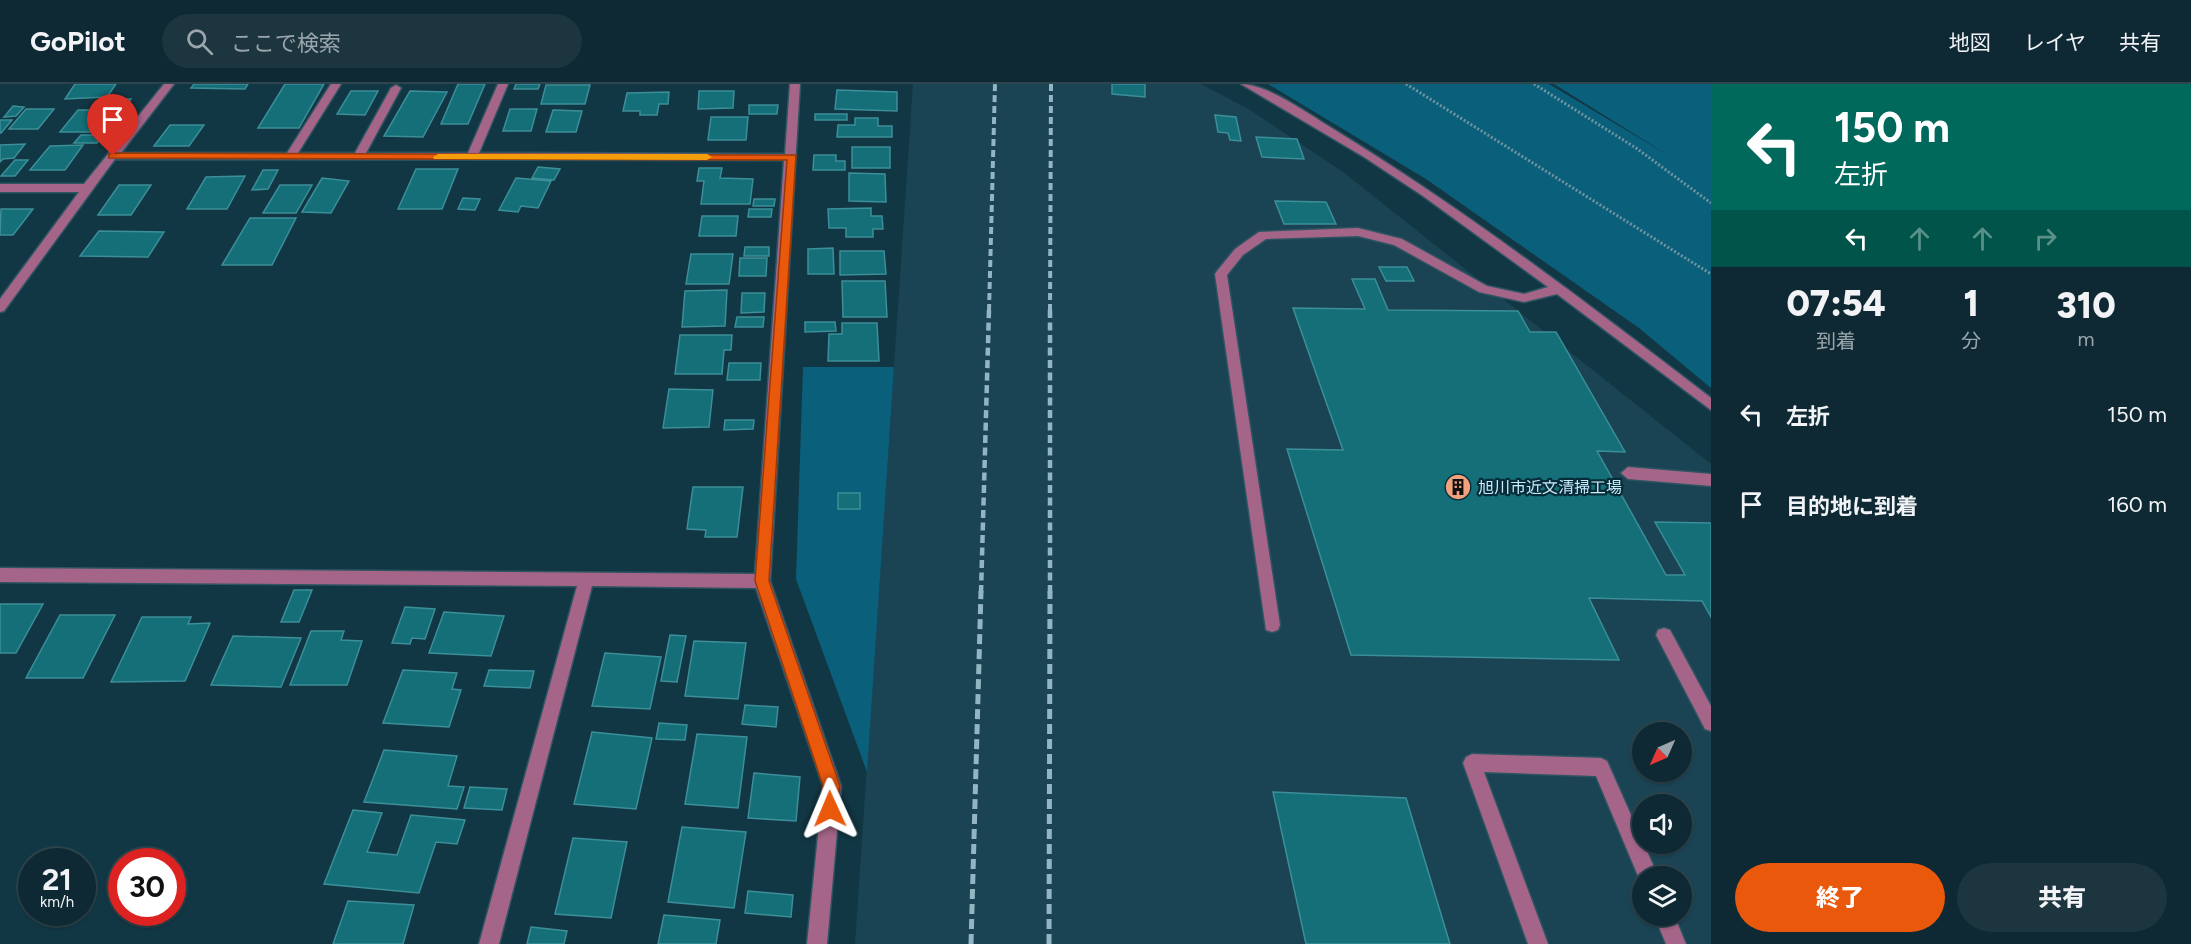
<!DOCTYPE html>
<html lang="ja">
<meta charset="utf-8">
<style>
:root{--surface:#0e2933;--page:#1c353f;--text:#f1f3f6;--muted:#9ba6ac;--line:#2e454e;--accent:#ea580c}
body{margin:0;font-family:Figtree,"Noto Sans JP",sans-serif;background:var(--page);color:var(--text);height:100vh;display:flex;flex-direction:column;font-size:22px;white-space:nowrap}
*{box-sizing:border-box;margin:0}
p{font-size:20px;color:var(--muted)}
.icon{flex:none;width:33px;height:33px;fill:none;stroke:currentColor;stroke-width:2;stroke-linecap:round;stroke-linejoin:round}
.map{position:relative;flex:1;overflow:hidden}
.details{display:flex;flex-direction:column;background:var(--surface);width:480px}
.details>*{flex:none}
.top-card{background:#00695c;color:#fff;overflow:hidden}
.needle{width:39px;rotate:225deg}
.fabs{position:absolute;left:1632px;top:638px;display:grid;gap:12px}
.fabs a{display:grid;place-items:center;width:60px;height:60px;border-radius:50%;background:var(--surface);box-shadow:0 2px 4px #0004,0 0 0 2px var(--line);font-size:30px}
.speed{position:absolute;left:18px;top:764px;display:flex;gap:12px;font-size:30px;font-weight:700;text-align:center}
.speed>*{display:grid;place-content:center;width:78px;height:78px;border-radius:50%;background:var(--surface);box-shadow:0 2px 4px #0004,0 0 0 2px var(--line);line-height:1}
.speed small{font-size:15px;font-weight:400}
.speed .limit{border:9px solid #d22;background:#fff;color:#111}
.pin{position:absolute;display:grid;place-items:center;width:51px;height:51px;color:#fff;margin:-62px -26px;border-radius:50% 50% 50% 0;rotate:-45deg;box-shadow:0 0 6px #0007}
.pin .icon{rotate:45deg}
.me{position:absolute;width:66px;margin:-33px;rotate:359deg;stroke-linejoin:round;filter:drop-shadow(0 0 4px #0008)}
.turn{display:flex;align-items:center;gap:21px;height:126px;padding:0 24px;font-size:27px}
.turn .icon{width:78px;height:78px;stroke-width:2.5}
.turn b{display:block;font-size:42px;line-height:51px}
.lanes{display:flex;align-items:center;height:57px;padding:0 24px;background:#0003;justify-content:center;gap:30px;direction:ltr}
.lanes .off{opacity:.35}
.eta{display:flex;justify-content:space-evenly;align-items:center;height:102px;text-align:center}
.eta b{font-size:36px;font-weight:800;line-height:42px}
.action{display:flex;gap:12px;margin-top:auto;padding:12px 24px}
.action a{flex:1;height:69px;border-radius:36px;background:var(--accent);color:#fff;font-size:24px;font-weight:800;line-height:69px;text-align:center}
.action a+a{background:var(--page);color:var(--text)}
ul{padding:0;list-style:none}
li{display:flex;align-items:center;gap:18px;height:90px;padding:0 24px}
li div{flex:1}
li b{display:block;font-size:22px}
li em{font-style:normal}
header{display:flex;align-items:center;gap:36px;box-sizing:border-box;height:84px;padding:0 30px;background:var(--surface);border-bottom:2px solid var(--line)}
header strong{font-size:28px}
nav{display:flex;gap:33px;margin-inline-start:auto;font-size:21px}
.search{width:420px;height:54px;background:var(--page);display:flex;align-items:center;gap:15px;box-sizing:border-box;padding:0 21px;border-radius:33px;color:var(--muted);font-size:22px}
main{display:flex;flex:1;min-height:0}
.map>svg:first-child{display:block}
</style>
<header>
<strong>GoPilot</strong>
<div class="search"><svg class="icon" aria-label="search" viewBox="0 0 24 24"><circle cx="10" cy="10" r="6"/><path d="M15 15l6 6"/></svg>ここで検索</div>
<nav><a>地図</a><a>レイヤ</a><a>共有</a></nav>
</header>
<main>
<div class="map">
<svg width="1711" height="860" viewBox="0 0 1711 860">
<rect width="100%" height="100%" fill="#123744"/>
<path fill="#1a4454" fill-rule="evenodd" d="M913 0H1201L1250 26 1343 88 1711 380V860H855ZM1642 648H1682V687H1642ZM1642 720H1682V759H1642ZM1642 792H1682V831H1642Z"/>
<path fill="#0a607b" d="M1268 0H1549L1671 73 1554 0H1711V304L1639 244 1426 95Z
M803 283H894L867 688 796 495Z"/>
<path fill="#146f78" stroke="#3c8e98" stroke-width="1.5" d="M75 0H116L107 13 65 15Z
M194 0H248L245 5 191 4Z
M285 0H324L299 44H258Z
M458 0H485L468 40H441Z
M516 0H540L538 5H514Z
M1112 0H1145V13L1112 10Z
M546 1H590L585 20H541Z
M837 6 897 8V27L835 25Z
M351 7H378L365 31 337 30Z
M410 7 447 8 423 53 384 52Z
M699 7H734L733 24 698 25Z
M669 8 668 20H659L657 31H640V27H623L627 9Z
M104 15H131L125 23H98Z
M749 21H778L777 30H749Z
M13 22 24 23 16 32 4 33Z
M26 25H54L38 45H9Z
M510 25H537L531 47H503Z
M78 26H108L91 48H60Z
M553 26 582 27 576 48H546Z
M815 30H847V36H815Z
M1215 31 1236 33 1241 57 1230 56 1228 49 1218 48Z
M711 33H748L746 56H708Z
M855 34H878V42H892V53H837L838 41H855Z
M0 36H12L1 49H0Z
M170 41H204L189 62H154Z
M81 51H103L97 59H74Z
M1256 53 1297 55 1304 75 1262 73Z
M25 60 14 74 3 75 0 78V61Z
M83 61 65 86H30L50 62Z
M852 63H890V84H852Z
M814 71H836V77H845V86H813Z
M15 76H28L15 92H1Z
M538 83 560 85 554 96 532 94Z
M699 84H722L720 94 753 95 750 120H701L704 97H697Z
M416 85H458L442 125H398Z
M263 86H278L268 105 252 106Z
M849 89 885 90 886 118 849 117Z
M245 92 227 125H187L206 93Z
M322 94 349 97 331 129 302 128Z
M516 94 551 97 538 124 521 122 518 128 499 126Z
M119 101H151L131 131H98Z
M280 101H312L296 129H263Z
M463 114 480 115 475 126 458 125Z
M754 115H775L774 122H753Z
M1275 117 1326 118 1336 140H1284Z
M871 124V132H882L883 145H873V153H846V144H829L828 125Z
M33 125 13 151H0L1 125Z
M749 125H772L771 133H748Z
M702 132H738L736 152H699Z
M250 134H296L272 181H222Z
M99 147 164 148 148 173 80 172Z
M745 163H769V172H744Z
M833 164 834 190H808V165Z
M840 167H884L886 190 840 191Z
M691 170H733L729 200H686Z
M740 174H767L766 192H739Z
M1379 183H1407L1414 197H1386Z
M1352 195H1375L1388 226 1518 227 1530 248H1556L1625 368 1597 367 1666 491H1685L1655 438 1711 439V533L1702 517 1589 514 1619 576 1351 571 1287 365 1343 366 1293 224 1365 225Z
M842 197H885L887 233H843Z
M727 206 725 242 682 243 685 207Z
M742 209H765L764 228 741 229Z
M737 233H764L763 243H735Z
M805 238H835L836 247 805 248Z
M842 239H877L879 277H828L829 250H842Z
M680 251H732L731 266H724L722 290H675Z
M729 279H761L760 296H727Z
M669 305 713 306 709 343 663 344Z
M725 336H754L753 345 724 346Z
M693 403H743L737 453H705L706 446 687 445Z
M838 409H860V425H838Z
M294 506H312L299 538H281Z
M0 520H43L16 569H0Z
M405 523 435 525 425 555 412 554 410 560 392 559Z
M444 528 504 532 491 572 429 569Z
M60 531H115L83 594H26Z
M142 533H191L188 540 210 539 185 597 111 598Z
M311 547H344L341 556 362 557 347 601H290Z
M670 551 686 552 677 598 661 597Z
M233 552 301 554 281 603 211 601Z
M694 557 746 559 738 615 685 612Z
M605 569 661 573 650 625 592 622Z
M403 586 457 589 452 605 461 606 449 643 383 639Z
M489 586 534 587 530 604 484 602Z
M745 621 778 623 776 643 742 640Z
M659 639 687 641 685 656 656 655Z
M592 648 652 654 636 725 574 720Z
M697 650 747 653 738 724 685 720Z
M384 666 457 672 448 702 464 703 457 725 364 718Z
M754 689 800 693 796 737 748 734Z
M470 703 507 705 502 726 464 724Z
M1273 708 1406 714 1450 860H1306Z
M353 726 382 729 367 768 397 771 411 731 465 736 457 760 436 758 419 809 324 800Z
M682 743 746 748 734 824 668 818Z
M573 754 627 758 611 834 555 830Z
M748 807 793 811 791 833 745 829Z
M348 817 414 821 403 860H333Z
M664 831 720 836 716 860H658Z
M531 843 567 847 564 860H527Z"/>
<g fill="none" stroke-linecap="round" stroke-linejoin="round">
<g stroke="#2f5461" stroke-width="3">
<path id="minor" d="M164 0H174L121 69H287L331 0H341L298 69H355L391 4 396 1 401 4 366 69H468L498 0H508L479 69 785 70 790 0H800L770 497 841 702 827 860H807L823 702 756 504 592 502 499 860H479L577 502 0 498V484L755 490 784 76 115 75 4 227 0 228V215L79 108H0V100H84Z
M1241 0C1267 0 1307 29 1330 43 1463 124 1587 219 1711 314V326L1557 210 1524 218 1479 208 1394 161 1358 152 1266 155 1243 171 1227 191 1280 541 1278 546 1272 548 1266 546 1215 190 1217 187 1235 165 1259 148 1358 144 1402 155 1487 202 1524 210 1548 203 1423 112 1364 73Z
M1628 383 1711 390V402L1628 395 1621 389Z
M1664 544 1670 546 1711 622V647L1705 645 1656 551 1658 546Z
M1472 670 1601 674 1607 677 1658 792H1642L1641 799 1596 692 1484 688 1548 860H1528L1463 679 1466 673Z
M1654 831H1674L1686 860H1666Z"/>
</g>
<path stroke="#7093a0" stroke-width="3" stroke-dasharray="2 2" stroke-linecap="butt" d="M1406 0 1711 190
M1534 0 1636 64 1711 119"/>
<use href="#minor" fill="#a56588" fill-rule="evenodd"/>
<path stroke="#93b5c3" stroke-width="4" stroke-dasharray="7 4" stroke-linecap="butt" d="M989 227 995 0
M1050 227 1051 0"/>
<path stroke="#93b5c3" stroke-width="4.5" stroke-dasharray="8 4.5" stroke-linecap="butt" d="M981 509 989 225
M1050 509V225"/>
<path stroke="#93b5c3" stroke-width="5" stroke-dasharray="10 5" stroke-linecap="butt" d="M971 860 981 507
M1049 860 1050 507"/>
</g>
<path fill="#ea580c" stroke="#983908" stroke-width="1.5" d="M113 69 796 71 769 497 840 702 835 731 830 733 824 731 821 725 823 702 755 497 787 76 109 74V70Z"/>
<path fill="#f59e0b" d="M438 70H707L712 73 707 76 434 75 433 73Z"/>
<defs>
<g id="building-disc" transform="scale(1.35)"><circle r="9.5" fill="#f1a17b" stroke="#062c3a"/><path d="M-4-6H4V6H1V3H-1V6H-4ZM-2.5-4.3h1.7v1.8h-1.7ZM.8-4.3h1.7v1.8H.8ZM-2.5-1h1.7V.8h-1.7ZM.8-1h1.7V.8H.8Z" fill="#111"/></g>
</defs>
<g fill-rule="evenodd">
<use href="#building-disc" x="1458" y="403"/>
</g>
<g text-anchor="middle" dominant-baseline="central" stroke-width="4.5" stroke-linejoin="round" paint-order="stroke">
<g font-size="16" fill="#c9eaf8" stroke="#062c3a" text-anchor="start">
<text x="1478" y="403">旭川市近文清掃工場</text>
</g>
</g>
</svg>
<div class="fabs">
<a><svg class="needle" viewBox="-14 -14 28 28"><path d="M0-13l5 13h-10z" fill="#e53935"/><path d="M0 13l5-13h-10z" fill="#9ba6ac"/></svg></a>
<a><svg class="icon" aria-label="sound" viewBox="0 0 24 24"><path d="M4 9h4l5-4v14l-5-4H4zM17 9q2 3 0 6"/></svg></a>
<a><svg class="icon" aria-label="layers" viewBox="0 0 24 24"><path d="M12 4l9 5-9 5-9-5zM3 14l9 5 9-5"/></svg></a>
</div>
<div class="speed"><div>21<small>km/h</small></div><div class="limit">30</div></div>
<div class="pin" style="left:113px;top:72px;background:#d93025"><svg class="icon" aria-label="arrive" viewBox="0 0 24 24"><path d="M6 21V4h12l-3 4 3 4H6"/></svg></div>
<svg class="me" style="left:830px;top:725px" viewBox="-20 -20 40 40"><path d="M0-17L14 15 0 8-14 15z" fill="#ea580c" stroke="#fff" stroke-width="4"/></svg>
</div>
<section class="details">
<div class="top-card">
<div class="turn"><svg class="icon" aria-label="left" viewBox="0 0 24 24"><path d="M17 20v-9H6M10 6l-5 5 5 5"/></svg><div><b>150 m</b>左折</div></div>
<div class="lanes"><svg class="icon" aria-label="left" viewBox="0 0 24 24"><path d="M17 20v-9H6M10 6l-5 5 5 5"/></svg><svg class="icon off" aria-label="ahead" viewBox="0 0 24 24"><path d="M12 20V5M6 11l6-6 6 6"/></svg><svg class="icon off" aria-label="ahead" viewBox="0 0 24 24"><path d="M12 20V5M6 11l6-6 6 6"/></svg><svg class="icon off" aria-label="right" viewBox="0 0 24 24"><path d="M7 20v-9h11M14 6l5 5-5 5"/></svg></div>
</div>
<div class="eta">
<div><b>07:54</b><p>到着</p></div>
<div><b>1</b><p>分</p></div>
<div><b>310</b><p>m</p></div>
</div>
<ul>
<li><svg class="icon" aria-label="left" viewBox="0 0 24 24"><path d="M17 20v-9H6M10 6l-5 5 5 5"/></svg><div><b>左折</b></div><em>150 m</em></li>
<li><svg class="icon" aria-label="arrive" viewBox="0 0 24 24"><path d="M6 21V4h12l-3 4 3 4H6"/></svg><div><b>目的地に到着</b></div><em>160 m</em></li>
</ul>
<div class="action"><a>終了</a><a>共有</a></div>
</section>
</main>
